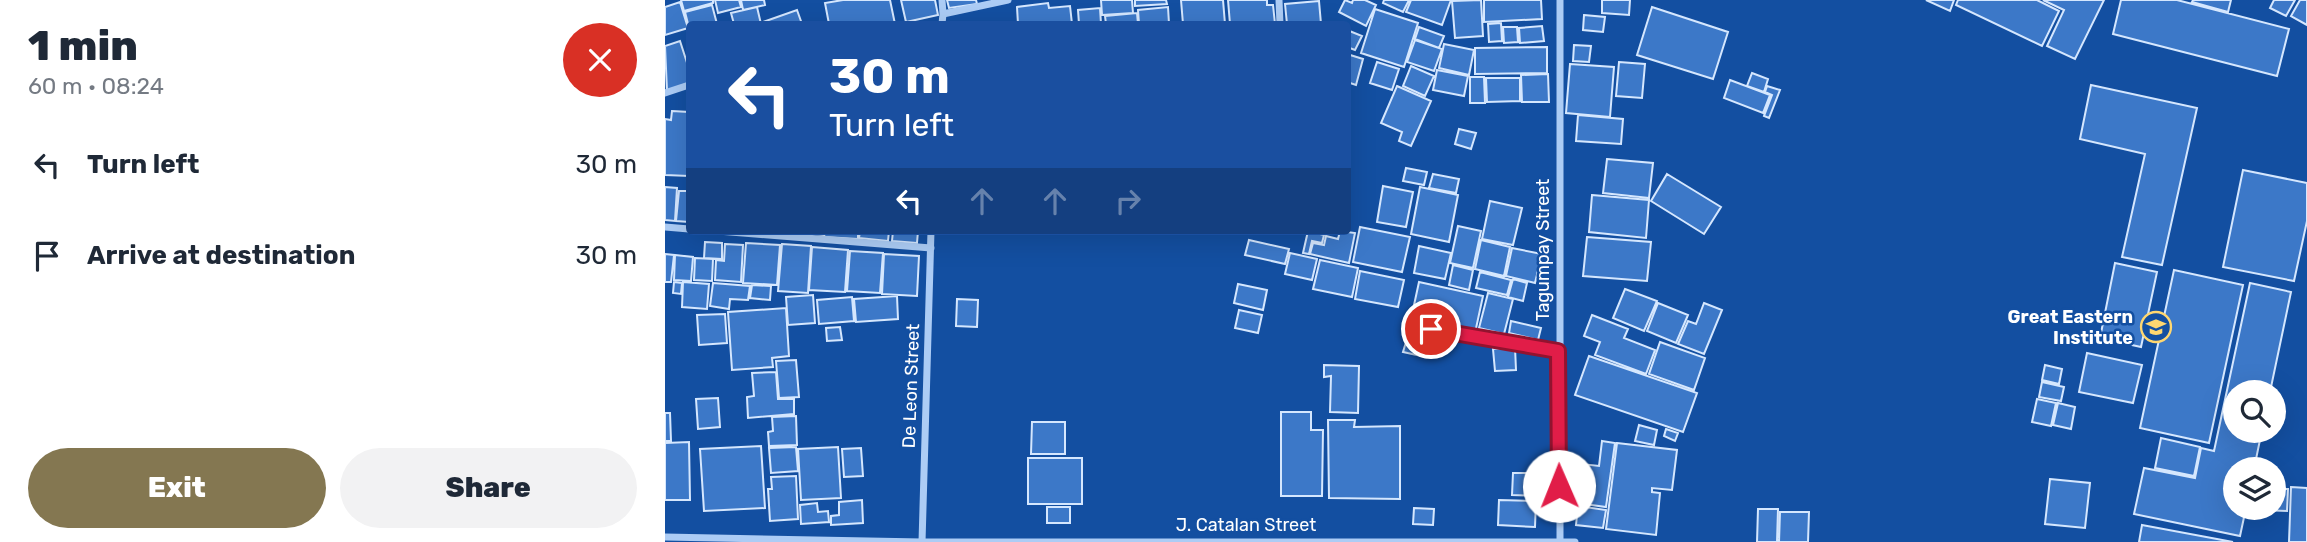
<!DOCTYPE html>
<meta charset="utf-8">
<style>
:root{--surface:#fff;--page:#f2f2f3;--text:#1f2937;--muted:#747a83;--accent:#847751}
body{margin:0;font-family:Rubik,sans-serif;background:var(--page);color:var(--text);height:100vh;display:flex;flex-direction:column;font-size:26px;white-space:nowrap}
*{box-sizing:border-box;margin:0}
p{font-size:23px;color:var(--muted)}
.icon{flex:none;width:38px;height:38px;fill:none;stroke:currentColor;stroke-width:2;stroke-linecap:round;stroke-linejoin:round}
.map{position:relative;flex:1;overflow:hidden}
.details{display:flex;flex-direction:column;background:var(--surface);width:665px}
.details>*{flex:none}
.top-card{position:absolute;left:21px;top:21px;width:665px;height:214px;border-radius:7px;box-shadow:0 7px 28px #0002;background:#1a4fa0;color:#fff;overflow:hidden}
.buttons{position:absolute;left:1558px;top:380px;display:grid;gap:14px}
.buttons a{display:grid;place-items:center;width:63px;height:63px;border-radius:50%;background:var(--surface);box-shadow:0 7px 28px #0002;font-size:35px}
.pin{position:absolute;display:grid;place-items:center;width:60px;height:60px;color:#fff;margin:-30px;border:4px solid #fff;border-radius:50%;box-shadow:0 2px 7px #0007}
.me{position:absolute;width:77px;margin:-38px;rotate:359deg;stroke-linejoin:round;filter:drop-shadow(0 0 5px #0008)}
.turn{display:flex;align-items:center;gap:24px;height:147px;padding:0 28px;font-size:32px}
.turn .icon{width:91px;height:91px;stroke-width:2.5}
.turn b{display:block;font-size:49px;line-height:60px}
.lanes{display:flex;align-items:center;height:66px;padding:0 28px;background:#0003;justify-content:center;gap:35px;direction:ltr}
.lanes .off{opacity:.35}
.round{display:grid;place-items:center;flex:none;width:74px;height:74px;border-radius:37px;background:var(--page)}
.overview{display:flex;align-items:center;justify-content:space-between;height:119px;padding:0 28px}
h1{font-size:42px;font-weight:800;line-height:52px}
.primary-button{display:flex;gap:14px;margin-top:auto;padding:14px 28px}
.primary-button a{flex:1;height:80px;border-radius:42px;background:var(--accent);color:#fff;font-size:28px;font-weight:800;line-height:80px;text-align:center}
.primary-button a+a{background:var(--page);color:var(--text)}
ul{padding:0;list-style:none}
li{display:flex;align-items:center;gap:21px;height:91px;padding:0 28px}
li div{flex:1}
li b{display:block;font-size:26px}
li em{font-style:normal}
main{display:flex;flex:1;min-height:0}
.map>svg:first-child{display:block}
</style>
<main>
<section class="details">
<div class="overview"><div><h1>1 min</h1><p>60 m · 08:24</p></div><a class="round" style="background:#d93025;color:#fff"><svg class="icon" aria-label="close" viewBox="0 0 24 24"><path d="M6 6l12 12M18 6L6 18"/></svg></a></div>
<ul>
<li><svg class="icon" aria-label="left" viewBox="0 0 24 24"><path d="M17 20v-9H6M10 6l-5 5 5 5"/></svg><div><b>Turn left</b></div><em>30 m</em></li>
<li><svg class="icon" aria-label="arrive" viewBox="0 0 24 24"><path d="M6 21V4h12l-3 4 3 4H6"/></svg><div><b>Arrive at destination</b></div><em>30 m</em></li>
</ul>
<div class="primary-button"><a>Exit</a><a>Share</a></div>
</section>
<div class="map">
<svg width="1642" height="542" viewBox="0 0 1642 542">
<rect width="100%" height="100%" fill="#134fa1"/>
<path fill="#3c78c8" stroke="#d5e7fe" stroke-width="2" d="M16 0H48V3L19 11Z
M50 0H74L76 7 53 13Z
M76 0H99L100 5 78 10Z
M178 0H225L230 24H164L160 3Z
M236 0H270L273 15 241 22Z
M282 0H311L312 4 284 8Z
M436 0H467L468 13 437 15Z
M470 0H501L502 4 470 6Z
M516 0H558L560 24H518Z
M563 0H602V5H608L610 24H592V22L565 24Z
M680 0 687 3 688 0H700L711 5 701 26 674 12Z
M719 0H744L738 12 718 3Z
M746 0H786L777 25 741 12Z
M816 0 818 36 790 38 787 1Z
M819 0H876L877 19 819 22Z
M937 0H965L964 15 937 13Z
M1261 0H1289L1285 11Z
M1293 0H1372L1394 11 1377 46 1291 5Z
M1378 0H1439L1410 59 1382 46 1399 10Z
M1456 0H1512L1624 29 1612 76 1448 34Z
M1528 0H1566L1563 12 1527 2Z
M1609 0H1630L1621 16 1605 8Z
M1635 0H1642V25L1626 16Z
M654 1 656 24H622L620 4Z
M15 2 23 28 0 35V7Z
M383 3 384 8 405 6 407 24H353L352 7Z
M47 5 52 24H24V28L20 12Z
M92 7 96 24H69L66 13Z
M503 7 504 24H474L473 10Z
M987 7 1063 32 1048 79 972 55Z
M435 8 436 24H414L413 10Z
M710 9 753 23 739 67 696 53Z
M132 10 137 24H99L98 22Z
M472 13 473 24H441L440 16Z
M919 15 940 17 938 32 918 30Z
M836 23 837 41 824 42 823 24Z
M877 26 879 41 855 43 854 28Z
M754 27 779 36 774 48 750 39Z
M838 27H852L853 42 839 43Z
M682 30 697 36 690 50 682 47Z
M750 40 777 49 769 71 742 62Z
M15 41 24 69V83L2 91 0 46Z
M779 44 809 50 804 75 774 68Z
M909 45 926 46 924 62 908 61Z
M882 47V73L810 74V48Z
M682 54 698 59 691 85 682 82Z
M712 62 734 69 727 90 705 83Z
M954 62 980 64 977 98 951 96Z
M905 64 949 67 945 117 901 113Z
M746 66 769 76 760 96 738 86Z
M772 70 803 76 799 96 768 90Z
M1087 73 1103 79 1099 92 1082 86Z
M883 74 884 102H857L856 75Z
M805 77H819L820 103H805Z
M821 78H855V101L822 102Z
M1065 80 1105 95 1098 113 1059 98Z
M1426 85 1532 108 1497 265 1457 257 1480 154 1415 139Z
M732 86 766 101 746 146 734 141 737 132 716 123Z
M1102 86 1115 90 1104 118 1099 116 1107 95 1100 92Z
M7 111 24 112V176L0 175V119L6 120Z
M913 115 958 119 956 144 911 141Z
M794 129 811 133 806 149 790 144Z
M942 159 988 163 984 198 938 193Z
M741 168 762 172 759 185 738 181Z
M1578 170 1642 183V221L1629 281 1558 267Z
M768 174 794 179 791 193 764 188Z
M1002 174 1056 207 1039 234 986 201Z
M718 186 748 192 741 227 712 222Z
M0 187 12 188 10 221 0 220Z
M755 187 793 195 784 242 746 234Z
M14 191H24V222L11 221Z
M927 195 984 200 981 238 924 232Z
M825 201 857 208 848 245 817 239Z
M793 226 816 231 808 268 785 263Z
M695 227 745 237 737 272 688 262Z
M124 231H158V235Z
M160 231H193V239L159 237Z
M195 231H224L223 241 194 238Z
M228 231H253L252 243 227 241Z
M643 231 659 235 657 243 647 241 644 254 638 253Z
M675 231 690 233 684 263 645 254 648 243 659 245 661 236 673 239Z
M922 237 986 242 982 281 918 276Z
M584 240 624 249 620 264 580 255Z
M816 240 845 247 839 276 810 269Z
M40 242 57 243V259L39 258Z
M81 243 115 245 112 285 78 283Z
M60 244 78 245 76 282 50 280 51 260 59 261Z
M117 244 146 246 143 293 113 291Z
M754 246 786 253 780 279 749 273Z
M147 247 183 250 180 292 144 290Z
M847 248 877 254 870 283 841 276Z
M185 251 218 253 215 293 182 291Z
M625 253 652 259 647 280 620 274Z
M0 254 9 255 6 282H0Z
M219 254 254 256 252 296 217 294Z
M10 255 28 257 26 281 9 280Z
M30 258 48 259 47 281 29 280Z
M655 260 693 268 687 297 648 289Z
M1450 263 1492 272 1476 347 1435 338Z
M788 265 808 270 804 290 784 285Z
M1509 270 1578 285 1544 443 1475 428Z
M695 271 739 280 733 307 690 299Z
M815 272 846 280 842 295 811 288Z
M848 279 862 283 858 301 843 297Z
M9 282 17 283 16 294 8 293Z
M18 282 44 284 42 309 17 307Z
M754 282 818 296 810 333 746 319Z
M48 283 85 286 83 300 65 299 64 309 45 306Z
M1585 283 1626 292 1605 392H1570V430H1597L1589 469H1570V508H1581L1575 536 1469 514 1479 468 1530 478 1536 448 1549 451Z
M573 284 602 290 598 310 569 303Z
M87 285 106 286 105 300 85 298Z
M960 289 992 301 979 331 948 318Z
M823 293 848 299 839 334 814 328Z
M148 295 150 323 123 325 121 297Z
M232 296 233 319 191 322 189 299Z
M187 297 189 321 154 324 152 300Z
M292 299 313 300 312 327 291 326Z
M993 303 1023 315 1011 343 982 331Z
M1039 303 1057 310 1039 354 1013 344 1023 321 1031 324Z
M121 308 124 356 107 358 108 367 67 370 63 312Z
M574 310 597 315 593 333 570 328Z
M60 314 62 343 34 345 32 315Z
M927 315 963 329 959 338 990 350 981 374 930 355 935 342 919 336Z
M846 321 876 328 873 340 844 333Z
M744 323 765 327 762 343 740 338Z
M175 327 177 340 162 341 161 328Z
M742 339 764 345 761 357 738 352Z
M995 342 1040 358 1029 390 984 374Z
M850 347 851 370 830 371 828 349Z
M1422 353 1477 365 1468 403 1414 392Z
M924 356 1032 393 1018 432 910 395Z
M131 360 134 397 114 398 111 361Z
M659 365 694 366 693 413 665 412 666 376 659 377Z
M1380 365 1397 369 1394 384 1377 380Z
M111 372 113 399H129V414L83 418 82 397 89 396 87 373Z
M1377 382 1399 387 1396 401 1374 397Z
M53 398 55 427 33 429 31 399Z
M1372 399 1391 403 1386 426 1367 422Z
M1393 403 1410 407 1406 429 1388 425Z
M616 412H646V430H658L657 496H616Z
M0 413H5L6 441H0Z
M131 416 132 445 104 446 103 432 108 431 107 417Z
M663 420H690L689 427 735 426V499L664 498Z
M367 422H400V454H366Z
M974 425 992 430 989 445 970 441Z
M1001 429 1013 433 1010 441 999 436Z
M1496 438 1535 447 1529 476 1490 468Z
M937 441 950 443 941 507 912 503 917 464 934 466Z
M24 442 25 500H0V443Z
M952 443 1012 450 1007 490 987 488V492L995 493 991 535 941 529Z
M96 446 100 508 39 511 35 449Z
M131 447 133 471 106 473 104 448Z
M173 447 176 498 136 500 133 449Z
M196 448 198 476 179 477 177 449Z
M363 458H417V504H363Z
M848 473H871L870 496 847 495Z
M131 476 133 519 105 521 103 489H107L106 477Z
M1385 479 1425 483 1420 528 1380 524Z
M1626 487 1642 488V542H1624Z
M1608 489H1623L1622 511 1594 510V508H1608Z
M197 500 198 523 166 525V516L174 515V502Z
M834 500 871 501 870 527 833 525Z
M152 503 153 512 163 511 164 522 136 524 135 505Z
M913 506 941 510 938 528 911 525Z
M382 507H405V523H382Z
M749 508 769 509 768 525 748 524Z
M1093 509H1113L1112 542H1092Z
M1115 512H1144L1143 542H1114Z
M1477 525 1568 542H1474Z"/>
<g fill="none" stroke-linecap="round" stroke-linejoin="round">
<path stroke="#acccf5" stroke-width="5" d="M767 329 893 351"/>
<path stroke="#acccf5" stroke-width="7" d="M277 0 278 14
M614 0 615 24
M277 24 278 14 343 0
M0 93 24 85
M0 227 24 229
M53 231 266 248
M0 537 257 542H910
M257 542 266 231
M895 542V0"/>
</g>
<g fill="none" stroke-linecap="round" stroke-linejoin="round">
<g stroke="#92132f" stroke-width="18">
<path id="route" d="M766 329 893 351 894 486"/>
</g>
<use href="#route" stroke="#e11d48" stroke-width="12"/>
</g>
<defs>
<g id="school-ring" transform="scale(1.575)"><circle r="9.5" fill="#134fa1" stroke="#ffd770" stroke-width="1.5"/><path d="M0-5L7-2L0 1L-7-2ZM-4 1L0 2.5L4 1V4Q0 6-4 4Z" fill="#ffd770"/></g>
</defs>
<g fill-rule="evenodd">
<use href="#school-ring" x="1491" y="327"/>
</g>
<g text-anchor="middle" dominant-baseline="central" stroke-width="5" stroke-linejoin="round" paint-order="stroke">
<g font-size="18" fill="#fff" stroke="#134fa1">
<text transform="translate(878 250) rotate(-90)">Tagumpay Street</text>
<text transform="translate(246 386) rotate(-88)">De Leon Street</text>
<text x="581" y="525">J. Catalan Street</text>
</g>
<g font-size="18" font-weight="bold" fill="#fff" stroke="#134fa1" text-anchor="end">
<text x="1468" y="317">Great Eastern<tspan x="1468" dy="21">Institute</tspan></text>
</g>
</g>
</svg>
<div class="buttons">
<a><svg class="icon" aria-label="search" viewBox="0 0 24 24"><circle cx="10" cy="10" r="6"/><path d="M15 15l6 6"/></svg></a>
<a><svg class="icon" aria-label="layers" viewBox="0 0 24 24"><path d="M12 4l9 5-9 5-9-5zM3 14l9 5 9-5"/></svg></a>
</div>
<div class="pin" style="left:766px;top:329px;background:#d93025"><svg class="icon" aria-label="arrive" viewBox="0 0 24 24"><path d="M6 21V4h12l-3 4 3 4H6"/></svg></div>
<svg class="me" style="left:894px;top:486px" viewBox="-20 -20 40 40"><circle r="19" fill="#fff"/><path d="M0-13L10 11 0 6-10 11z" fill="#e11d48"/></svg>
<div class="top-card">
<div class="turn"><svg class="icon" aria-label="left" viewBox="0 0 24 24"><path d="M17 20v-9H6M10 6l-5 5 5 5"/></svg><div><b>30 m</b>Turn left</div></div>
<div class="lanes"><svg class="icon" aria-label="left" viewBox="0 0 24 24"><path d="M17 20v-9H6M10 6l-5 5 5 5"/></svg><svg class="icon off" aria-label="ahead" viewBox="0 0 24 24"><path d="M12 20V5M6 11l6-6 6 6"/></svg><svg class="icon off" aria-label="ahead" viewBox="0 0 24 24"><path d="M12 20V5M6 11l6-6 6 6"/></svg><svg class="icon off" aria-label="right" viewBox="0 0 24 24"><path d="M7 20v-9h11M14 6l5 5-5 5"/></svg></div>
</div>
</div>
</main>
